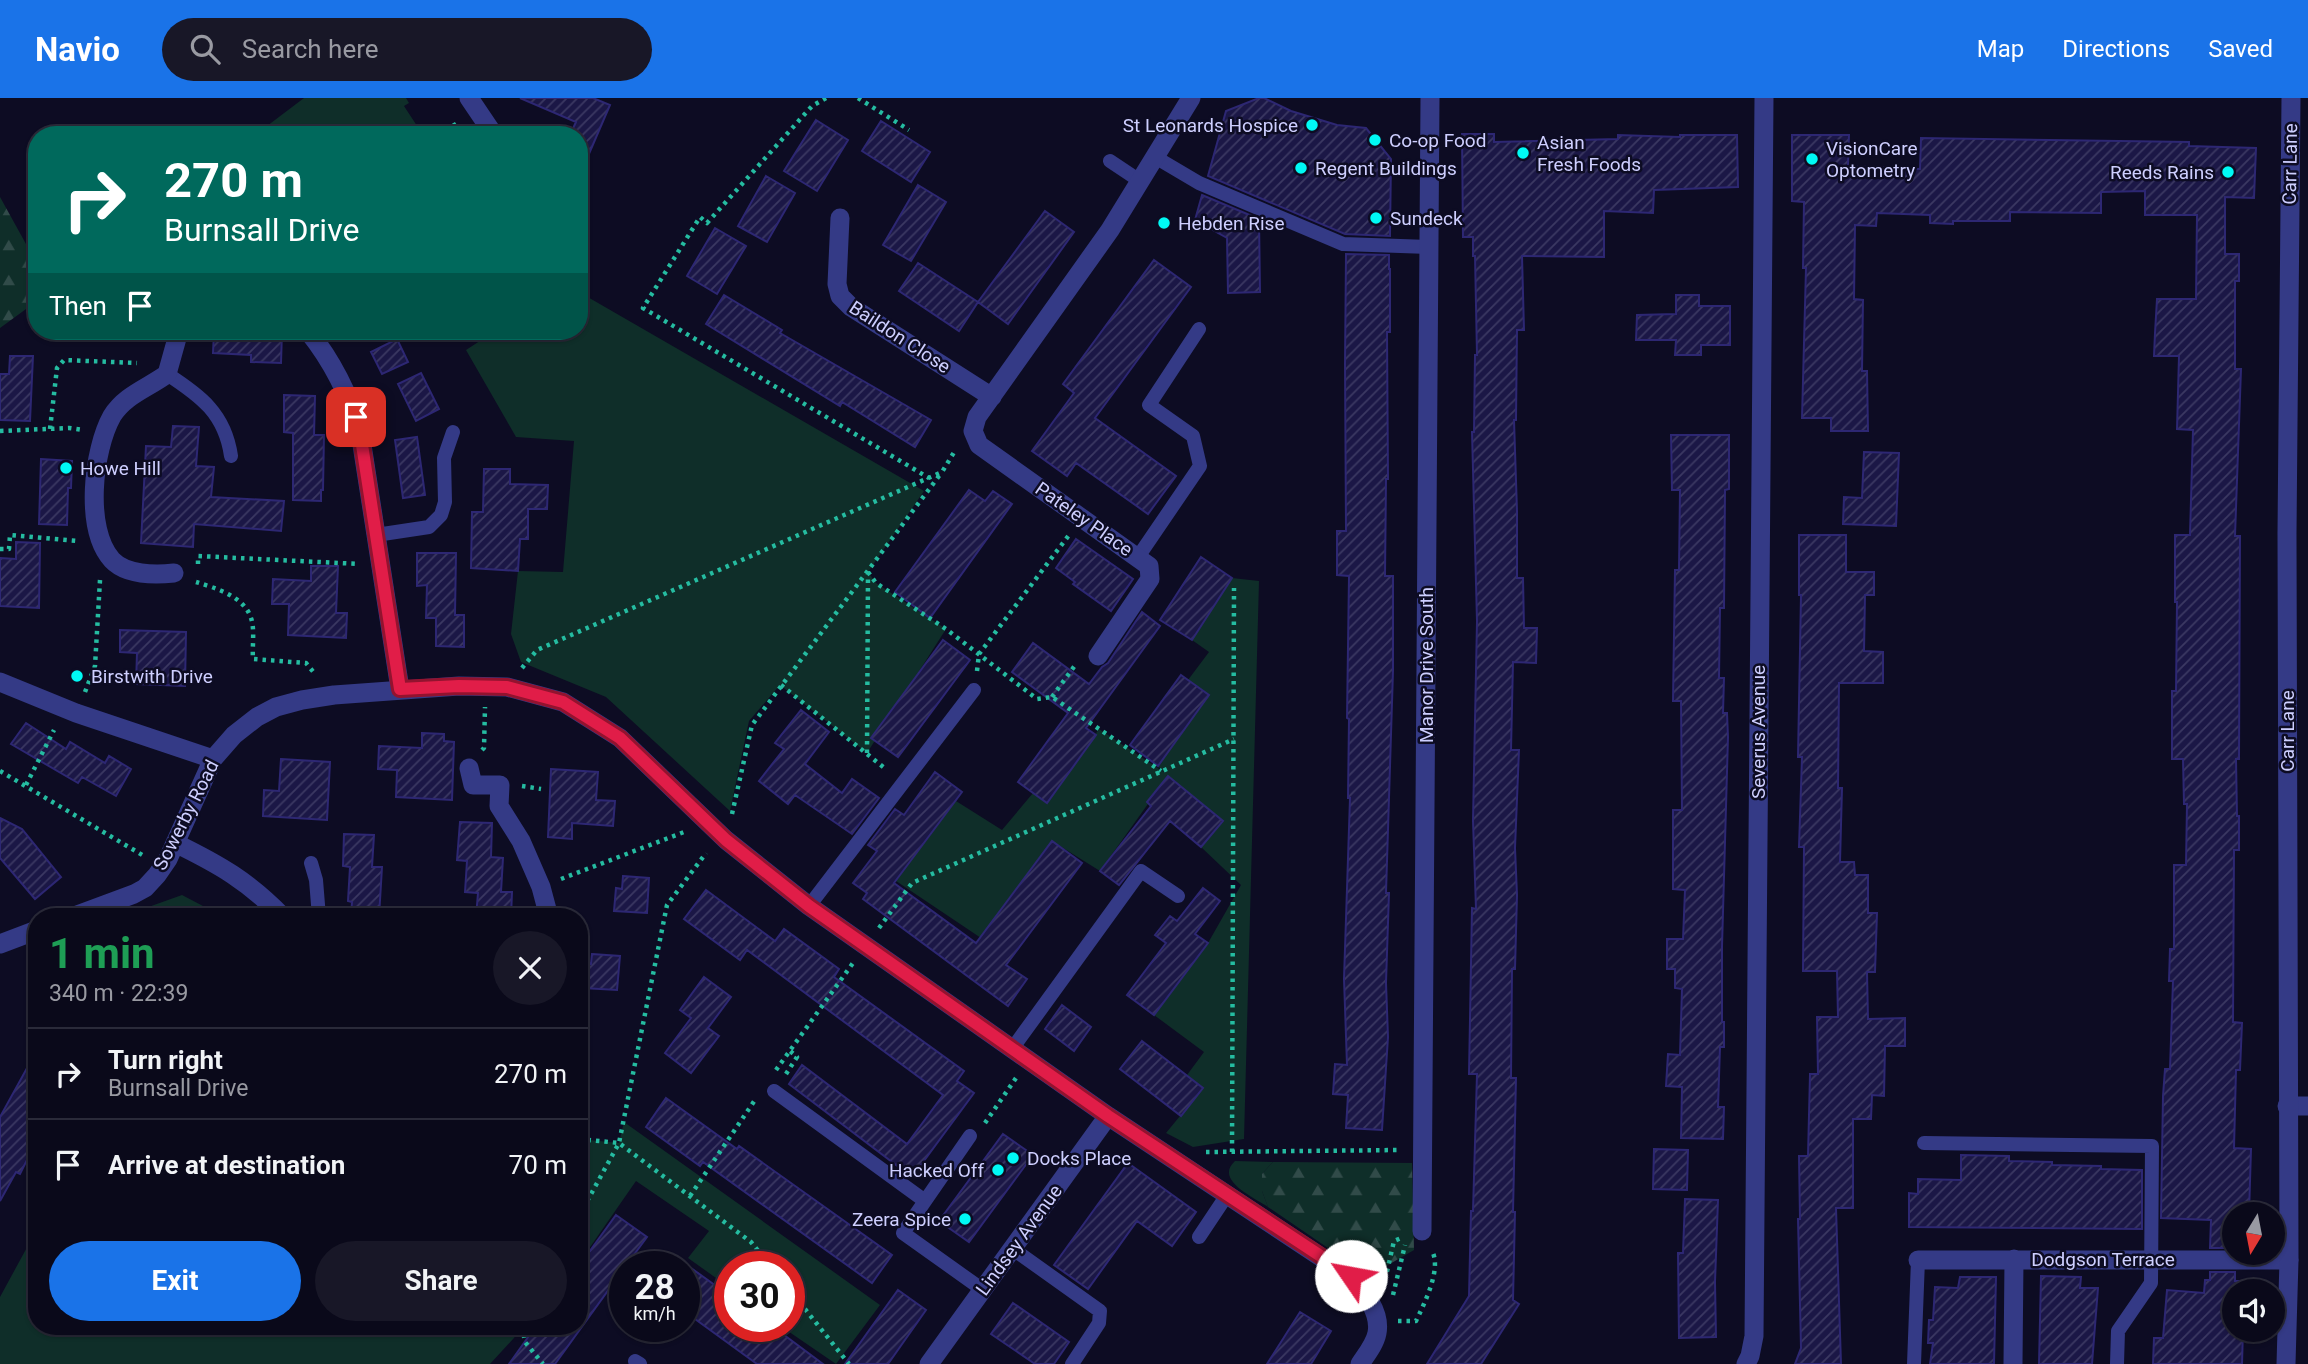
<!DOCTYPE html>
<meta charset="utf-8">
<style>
:root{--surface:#0a091a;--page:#181727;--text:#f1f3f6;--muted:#999aa2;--line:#2a2a39;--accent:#1a73e8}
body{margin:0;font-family:Roboto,sans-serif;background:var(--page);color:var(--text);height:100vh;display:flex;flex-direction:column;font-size:26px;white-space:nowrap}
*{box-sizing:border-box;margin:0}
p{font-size:23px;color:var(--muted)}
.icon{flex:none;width:38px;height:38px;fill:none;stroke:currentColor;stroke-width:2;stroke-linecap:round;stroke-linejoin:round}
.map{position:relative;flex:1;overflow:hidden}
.side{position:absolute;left:28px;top:810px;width:560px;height:427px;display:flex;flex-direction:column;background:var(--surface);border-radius:28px;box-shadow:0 2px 5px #0004,0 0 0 2px var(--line)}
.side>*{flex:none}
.banner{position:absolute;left:28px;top:28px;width:560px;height:214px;border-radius:28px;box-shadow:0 2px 5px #0004,0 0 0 2px var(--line);background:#00695c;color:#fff;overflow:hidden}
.needle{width:46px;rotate:190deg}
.controls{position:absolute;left:2222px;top:1104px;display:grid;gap:14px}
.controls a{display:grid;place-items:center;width:63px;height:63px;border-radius:50%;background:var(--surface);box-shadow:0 2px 5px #0004,0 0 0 2px var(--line);font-size:35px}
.speed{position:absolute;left:609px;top:1153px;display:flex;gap:14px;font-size:35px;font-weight:700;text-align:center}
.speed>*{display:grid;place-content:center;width:91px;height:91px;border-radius:50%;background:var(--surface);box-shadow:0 2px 5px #0004,0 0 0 2px var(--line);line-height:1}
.speed small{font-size:18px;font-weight:400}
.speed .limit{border:10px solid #d22;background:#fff;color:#111}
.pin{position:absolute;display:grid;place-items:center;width:60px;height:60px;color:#fff;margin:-30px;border-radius:14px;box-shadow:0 4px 10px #0006}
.me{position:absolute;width:77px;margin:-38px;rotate:303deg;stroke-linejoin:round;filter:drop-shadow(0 0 5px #0008)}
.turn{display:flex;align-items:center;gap:24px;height:147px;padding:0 21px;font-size:32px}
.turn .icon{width:91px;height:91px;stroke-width:2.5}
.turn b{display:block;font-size:49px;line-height:60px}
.then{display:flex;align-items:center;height:66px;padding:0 21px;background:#0003;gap:14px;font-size:26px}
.round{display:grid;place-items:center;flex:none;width:74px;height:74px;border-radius:37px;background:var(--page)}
.head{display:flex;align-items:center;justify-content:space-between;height:119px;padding:0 21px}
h1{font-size:42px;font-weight:700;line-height:52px;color:#1e9e55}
.action{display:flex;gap:14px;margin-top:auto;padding:14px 21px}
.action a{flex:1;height:80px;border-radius:42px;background:var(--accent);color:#fff;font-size:28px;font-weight:700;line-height:80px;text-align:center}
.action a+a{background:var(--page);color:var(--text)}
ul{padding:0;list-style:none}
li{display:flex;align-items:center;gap:21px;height:91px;padding:0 21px;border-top:2px solid var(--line)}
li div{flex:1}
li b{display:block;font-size:26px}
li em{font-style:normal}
header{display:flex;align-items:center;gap:42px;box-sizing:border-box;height:98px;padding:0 35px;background:var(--accent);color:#fff}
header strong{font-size:33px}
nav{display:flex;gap:38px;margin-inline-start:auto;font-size:24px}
.search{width:490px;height:63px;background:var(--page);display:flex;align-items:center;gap:18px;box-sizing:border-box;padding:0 24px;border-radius:38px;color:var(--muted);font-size:26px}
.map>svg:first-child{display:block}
</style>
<header>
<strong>Navio</strong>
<div class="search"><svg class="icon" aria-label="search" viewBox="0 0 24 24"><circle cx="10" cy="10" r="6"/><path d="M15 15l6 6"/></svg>Search here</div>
<nav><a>Map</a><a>Directions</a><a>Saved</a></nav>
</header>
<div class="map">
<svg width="2308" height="1266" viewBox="0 0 2308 1266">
<defs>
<pattern id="forest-firs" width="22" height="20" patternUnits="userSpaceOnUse" patternTransform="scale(1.75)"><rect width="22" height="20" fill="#0f2e29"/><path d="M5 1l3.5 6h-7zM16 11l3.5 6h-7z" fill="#314b49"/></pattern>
<pattern id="building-hatch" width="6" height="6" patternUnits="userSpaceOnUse" patternTransform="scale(1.75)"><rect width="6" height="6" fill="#1b1746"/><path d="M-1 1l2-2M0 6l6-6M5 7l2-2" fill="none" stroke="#3b3862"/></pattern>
</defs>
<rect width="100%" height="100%" fill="#0d0c23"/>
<path fill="#0f2e29" d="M304 0H406L409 5 404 8 423 37H272L267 28Z
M579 194 924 393 868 474 876 485 946 531 867 655 780 587 749 623 730 713 606 599 521 564 511 536 518 473 563 474 574 343 516 339 466 252 495 233H579Z
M1232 480 1259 483 1244 1041 1193 1049 1166 1035 1203 990 1187 977 1204 954 1154 917 1208 845 1241 787 1201 749 1223 723 1168 678 1100 773 1052 743 981 840 896 783 956 703 1002 732 1033 695 1047 705 1099 631 1165 675 1158 668 1209 597 1188 582 1209 554 1192 542Z
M182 797 224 819H141L140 812Z
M624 1024 880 1207 836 1266 782 1229 789 1228V1169H730V1190L688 1160 709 1133 636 1083 579 1165V1041L619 1045Z
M1235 1063 1273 1064 1262 1076V1093L1268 1109C1253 1099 1214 1082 1235 1063Z
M37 1131V1228L536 1229 531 1235 519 1232 514 1240 490 1266H0V1199Z"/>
<path fill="url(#forest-firs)" d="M0 99 37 166V203L0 230Z
M1273 1064 1412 1065 1414 1152 1369 1178 1268 1109 1262 1093V1076Z"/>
<path fill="url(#building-hatch)" stroke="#2d2773" stroke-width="2" d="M520 0H593L610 7 579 79V37H570L576 24Z
M1259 0H1264L1291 13 1337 27 1366 30 1391 61 1390 138 1345 136 1208 78 1226 13Z
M816 22 848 42 817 93 784 73Z
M881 23 930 54 911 84 862 53Z
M1462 36H1494V44L1618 41V37L1680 39V37H1737L1738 89 1654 92 1653 115 1604 113V159L1522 158 1524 232H1517L1516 322H1514L1517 413V480H1523L1524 530H1537L1536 565 1513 564 1511 652H1519L1515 750 1517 797 1515 871H1512L1511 980H1516L1513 1114H1515L1513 1202 1519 1206 1481 1266H1427L1469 1198 1471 1113H1473L1477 976H1469L1472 810 1476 811 1473 723 1477 523 1472 334H1474L1475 257H1477L1475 158H1473V139H1463Z
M1792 37H1849L1848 68 1920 71 1921 40 2189 44V48L2256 50 2254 100 2225 99V156H2239V183H2235V271H2241L2235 438H2240L2239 661H2236L2237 718H2239V752H2234L2233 924 2242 925 2240 972H2236L2234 1050 2251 1051 2249 1116H2235V1150H2210L2211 1122 2161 1120 2163 998 2165 971H2170L2173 883H2169L2170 851H2174V767H2186L2187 706H2184L2183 661H2172V593H2176L2177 504H2175V437H2190L2193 332 2177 331 2179 258H2154L2155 235 2157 201H2196L2197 117H2145V93L2101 94V115L2010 114V123H1953V126L1930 125V117L1877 115 1876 128 1855 127 1854 201 1863 202 1862 273H1867L1868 333H1831V320H1802L1806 170H1803L1804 104 1792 103Z
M766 78 795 95 767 144 738 128Z
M918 87 946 104 911 163 883 147Z
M1202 97 1259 121 1260 194 1228 195 1227 140 1195 122Z
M1045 113 1074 134 1008 226 978 204Z
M715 130 746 148 717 196 687 178Z
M1346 156 1389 157V171H1390V234H1387L1388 381H1386L1385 478H1393V573L1386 795H1389L1386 885 1388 939 1382 1032 1346 1030 1348 997 1333 996 1335 966 1347 967 1344 881 1350 700H1348L1349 621 1347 620 1349 478 1337 477V433H1346L1345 266Z
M1154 162 1191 189 1095 320 1176 378 1148 416 1076 365 1067 378 1032 353 1074 295 1063 286Z
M918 165 978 204 959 233 899 193Z
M724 197 782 232 780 235 931 322 915 349 842 304 840 308 706 226Z
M1676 197H1699V208H1730V247H1701V257H1675L1676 242H1636L1637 217 1676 216Z
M214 233 282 234 281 265 251 264V257L213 255Z
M397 241 408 264 382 276 371 254Z
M10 258H33L30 323 0 322V276H9Z
M421 275 439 311 416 323 398 286Z
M284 297 315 298 314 337H324L323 392H321V403L293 402V335L284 334Z
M173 328 199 329 196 368 214 369 211 399 284 403 281 433 194 426 193 449 141 445 146 348 171 349Z
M1671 337H1729V391L1725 392 1724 510H1720L1719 580H1724L1723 615H1727L1728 639 1722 849V924H1724V949H1720L1718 1009H1724L1723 1041 1681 1040 1682 989 1666 988 1668 956 1680 957 1682 891 1675 890V871H1667V841H1683L1685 792 1673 791V712H1682L1681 603H1673L1675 472H1679L1680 392H1672Z
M417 339 425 397 403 400 395 342Z
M1864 354 1899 355 1896 428 1843 426 1844 399 1862 400Z
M41 361 72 363 71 390H68L67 427 39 426Z
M484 371H510V386L548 387 547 411H528V441H520L518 473 471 470 472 414H483Z
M969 392 985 403 993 393 1012 406 930 520 895 494Z
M1799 437H1846V474H1874V497H1865L1864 553 1883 554V585H1839L1838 690H1842L1840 764H1854L1855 777H1868V815H1877L1875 874H1867L1868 921 1905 920V948H1885L1884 998 1872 997 1871 1021H1853V1110H1836L1841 1266H1795L1801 1250 1798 1121H1800L1799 1058H1808L1810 976H1818L1817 919H1838L1837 873H1803L1804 749H1799L1802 659H1798L1801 497H1799Z
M1076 441 1133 481 1111 513 1073 486 1075 484 1056 470Z
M16 444 40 445 39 510 0 508V460L16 461Z
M417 455H456L455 517H464V549L436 548V520H426L427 487 417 488Z
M1201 459 1232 480 1192 542 1160 522Z
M311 468H338L336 515H347L346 540 288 537 289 506H272L273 481 311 483Z
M1142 514 1160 528 1086 630 1096 637 1047 705 1018 684 1068 615 1012 574 1033 545 1089 586 1102 569 1108 565Z
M120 532 186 534 185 588 136 586 137 555 120 554Z
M943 542 970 562 898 659 871 640Z
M1181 577 1209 597 1158 668 1130 647Z
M801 612 829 634 805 666 842 695 852 681 879 700 852 736 795 697 788 706 759 683 784 651 775 645Z
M26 625 66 651 70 644 105 665 109 658 131 671 116 698 82 679 78 685 11 646Z
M422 635 444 636V643L454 644 452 702 396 699 397 672 378 671 379 648 422 650Z
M281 661 330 664 327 722 263 718 264 692 279 693Z
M551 671 598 674 596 702 615 703 613 728 572 725V741L548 739Z
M935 674 962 694 894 785 976 845 1052 743 1082 765 1006 867 1027 881 1008 908 863 801 867 795 853 785 877 753 868 747 895 711 904 717Z
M1168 678 1223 723 1201 749 1170 723 1119 787 1100 773 1151 708 1147 704Z
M0 720 22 731 61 779 35 801 0 760Z
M460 724 492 725 491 759 503 760 501 794H512L511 819H476L478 795 465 794 467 763 457 762Z
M344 736 374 737 372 769H382L379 819H351L352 804 348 803 350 769 343 768Z
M623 778 649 780 647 815 614 813 616 790 622 791Z
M1203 790 1220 803 1195 836 1208 845 1154 917 1127 897 1166 845 1155 837 1170 818 1177 823Z
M706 792 775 843 784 831 839 871 834 879 964 973 957 983 974 995 912 1079 789 986 802 967 907 1046 943 997 747 852 740 862 684 821Z
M592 856 620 858 617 892 583 890 585 865 591 866Z
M704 879 731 899 708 930 719 938 691 975 665 955 691 920 680 912Z
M1062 907 1091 929 1074 953 1045 931Z
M1142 943 1203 990 1181 1018 1120 971Z
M37 952V1022L27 1040 36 1044 20 1076 16 1074 0 1103V1019Z
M666 1000 737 1051 739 1048 892 1157 872 1185 703 1064 700 1068 646 1029Z
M1003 1036 1033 1057 969 1144 939 1123Z
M1654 1051 1688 1052 1687 1092 1653 1091Z
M1961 1057 2009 1058V1063L2052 1064V1067L2101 1068V1071L2142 1072V1131L1909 1129V1095L1918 1096V1081L1961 1082Z
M1128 1065 1196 1114 1172 1148 1137 1123 1088 1191 1054 1167Z
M1685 1101 1718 1102 1715 1184 1716 1239 1679 1240 1678 1155H1683Z
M616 1117 647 1139 625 1169 555 1266H509L536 1228H579V1168Z
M684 1165 730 1198V1228H772L823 1266H757L684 1213Z
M2210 1174H2235V1183H2245V1194H2235V1232H2243L2242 1266H2153L2154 1240H2163L2167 1192 2204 1195 2205 1182H2210Z
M2041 1178 2081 1179 2080 1190H2098L2092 1266H2039Z
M1960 1179H1996L1994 1266H1930L1933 1245H1928L1929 1222H1933L1935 1189 1958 1190Z
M898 1192 926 1212 888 1266H845Z
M1013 1205 1069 1244 1054 1266H1035L991 1236Z
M1300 1214 1331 1233 1311 1266H1267Z"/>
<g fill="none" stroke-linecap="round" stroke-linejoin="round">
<path stroke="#25bca1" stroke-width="4.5" stroke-dasharray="3.5 5" stroke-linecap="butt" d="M826 0 812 8 707 125 700 119 643 210 929 380
M858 0 909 32
M439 37 459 24
M50 331 57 270 64 262 137 265
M0 333 69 330 83 332
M0 451H9L10 437 77 443
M198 466V458L359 466
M868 474 876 485 946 531 1037 601 1052 599 1161 673
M196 484C215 490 244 498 251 520 255 531 252 549 253 561L306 565 315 576
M522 570 537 552 942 374 956 351
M977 573 979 556 1069 437
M781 587 887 672
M85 594 95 568 100 482
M1052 599 1076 566
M482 652 484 650 485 609
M867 655 868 475
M0 673 144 758
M26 687 54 632
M522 688 541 691
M732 716 752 627 942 374
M561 781 684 734
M879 830 912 785 1234 641
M776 972 853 865
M786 976 797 959 790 953
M985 1025 1016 980
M579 1041 619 1045 751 1144 771 1169
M1206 1054 1400 1052
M1232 1054 1234 490
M690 1098 755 1002
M579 1118 619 1045 667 807 706 755
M1383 1181 1386 1178 1394 1143 1401 1140
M789 1191 849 1266
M1393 1197 1405 1147
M1398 1223H1416C1424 1206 1442 1171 1432 1153
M522 1228 525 1244 543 1266"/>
<path stroke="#343a86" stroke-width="14" d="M1155 59 1199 85 1343 146 1429 149
M1110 63 1140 83
M167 276C201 298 225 316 231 358
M376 437 429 429 441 417 445 404 444 360 453 334
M1138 459 1200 368 1193 338 1149 307 1199 231
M311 765 316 782 319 819
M809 808 974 592
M1012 951 1141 773 1178 798
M774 993 925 1103 903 1135 983 1192
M1924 1045 2152 1048 2151 1185 2118 1233 2117 1266
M925 1103 970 1038
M1199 1139 1227 1097
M1013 1151 1100 1213 1099 1225 1072 1266
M635 1263 640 1266
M1914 1266 1918 1162"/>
<path stroke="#343a86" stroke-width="19" d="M469 0 494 37
M840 120 837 186 840 198 851 209 992 299
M308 233C333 264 349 296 360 334L400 591
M174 475C155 477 126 477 112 462 84 431 93 352 112 318 125 297 148 290 167 276L179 233
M1098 558 1150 481 1149 468 979 347 973 333 977 319 1110 132 1191 0
M0 584 76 615 213 661
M469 670 473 687H500L499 708 521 743 541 789 549 819
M175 745C220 767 248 783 283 819
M72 819 134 796 145 790 157 777 168 761 213 661 234 637 257 619 276 609 302 602 334 597 459 588 507 589 563 604 620 640 726 742 809 808 1108 1018 1351 1179C1364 1193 1381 1214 1377 1235 1375 1246 1366 1257 1360 1266
M0 846 37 832
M2287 1008H2308
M1422 1133 1430 0
M1918 1162H2289
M929 1266 1108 1018
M1746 1266 1750 1258 1754 1238 1764 0
M2013 1266 2014 1161"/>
<path stroke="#343a86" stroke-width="19" d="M2286 1266 2289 1162 2287 436 2291 0"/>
</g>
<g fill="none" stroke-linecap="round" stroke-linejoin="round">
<g stroke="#92132f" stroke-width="18">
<path id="route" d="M356 319 360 334 400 591 459 588 507 589 563 604 620 640 726 742 809 808 1108 1018 1351 1178"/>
</g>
<use href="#route" stroke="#e11d48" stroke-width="12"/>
</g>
<g fill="#00f9f5" stroke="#0d0c23" stroke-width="2.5">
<circle cx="1312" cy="27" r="7"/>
<circle cx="1375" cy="42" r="7"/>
<circle cx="1523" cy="55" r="7"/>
<circle cx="1812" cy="61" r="7"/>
<circle cx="1301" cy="70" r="7"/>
<circle cx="2228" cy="74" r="7"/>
<circle cx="1376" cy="120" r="7"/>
<circle cx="1164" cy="125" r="7"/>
<circle cx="66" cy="370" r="7"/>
<circle cx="77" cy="578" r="7"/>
<circle cx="1013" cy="1060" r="7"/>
<circle cx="998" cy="1072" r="7"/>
<circle cx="965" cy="1121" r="7"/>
</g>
<g text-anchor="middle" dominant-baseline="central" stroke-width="5" stroke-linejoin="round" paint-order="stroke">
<g font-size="19" fill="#cecfff" stroke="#0d0c23" text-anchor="start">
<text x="1298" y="27" text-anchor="end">St Leonards Hospice</text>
<text x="1389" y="42">Co-op Food</text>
<text x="1537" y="44">Asian<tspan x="1537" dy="22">Fresh Foods</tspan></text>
<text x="1826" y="50">VisionCare<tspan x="1826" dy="22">Optometry</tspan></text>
<text x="1315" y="70">Regent Buildings</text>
<text x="2214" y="74" text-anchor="end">Reeds Rains</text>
<text x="1390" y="120">Sundeck</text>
<text x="1178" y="125">Hebden Rise</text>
<text x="80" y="370">Howe Hill</text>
<text x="91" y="578">Birstwith Drive</text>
<text x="1027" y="1060">Docks Place</text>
<text x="984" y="1072" text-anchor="end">Hacked Off</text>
<text x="951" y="1121" text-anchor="end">Zeera Spice</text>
</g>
<g font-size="19" fill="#cecfff" stroke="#0d0c23">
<text transform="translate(2290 66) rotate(-89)">Carr Lane</text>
<text transform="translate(900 239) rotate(33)">Baildon Close</text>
<text transform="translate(1084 421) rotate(35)">Pateley Place</text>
<text transform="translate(1426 567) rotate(-90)">Manor Drive South</text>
<text transform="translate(2287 633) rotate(-90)">Carr Lane</text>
<text transform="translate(1758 634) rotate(-90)">Severus Avenue</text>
<text transform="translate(186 717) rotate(-63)">Sowerby Road</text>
<text transform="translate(1019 1142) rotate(-54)">Lindsey Avenue</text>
<text x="2103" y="1161">Dodgson Terrace</text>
</g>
</g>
</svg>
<div class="controls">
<a><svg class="needle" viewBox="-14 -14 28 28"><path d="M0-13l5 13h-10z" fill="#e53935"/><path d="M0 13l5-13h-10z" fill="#999aa2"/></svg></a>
<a><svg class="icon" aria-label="sound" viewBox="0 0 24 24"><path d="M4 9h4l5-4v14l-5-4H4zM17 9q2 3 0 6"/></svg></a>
</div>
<div class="speed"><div>28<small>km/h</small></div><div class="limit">30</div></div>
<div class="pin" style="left:356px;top:319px;background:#d93025"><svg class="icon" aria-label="arrive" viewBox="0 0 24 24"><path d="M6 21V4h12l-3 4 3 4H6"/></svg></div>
<svg class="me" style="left:1351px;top:1178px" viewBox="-20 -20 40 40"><circle r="19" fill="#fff"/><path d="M0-13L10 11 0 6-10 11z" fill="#e11d48"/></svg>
<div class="banner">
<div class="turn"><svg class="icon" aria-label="right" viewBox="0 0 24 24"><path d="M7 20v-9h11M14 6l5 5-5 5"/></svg><div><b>270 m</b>Burnsall Drive</div></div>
<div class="then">Then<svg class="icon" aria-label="arrive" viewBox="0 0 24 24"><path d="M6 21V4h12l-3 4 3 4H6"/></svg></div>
</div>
<section class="side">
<div class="head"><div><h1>1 min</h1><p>340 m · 22:39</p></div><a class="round"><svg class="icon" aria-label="close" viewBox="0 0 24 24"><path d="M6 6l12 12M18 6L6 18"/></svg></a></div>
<ul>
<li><svg class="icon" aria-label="right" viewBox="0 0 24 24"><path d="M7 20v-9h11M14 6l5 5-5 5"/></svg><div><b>Turn right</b><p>Burnsall Drive</p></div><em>270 m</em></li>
<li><svg class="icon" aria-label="arrive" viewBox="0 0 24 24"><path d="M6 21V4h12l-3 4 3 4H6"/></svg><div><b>Arrive at destination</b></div><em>70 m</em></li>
</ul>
<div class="action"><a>Exit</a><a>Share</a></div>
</section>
</div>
